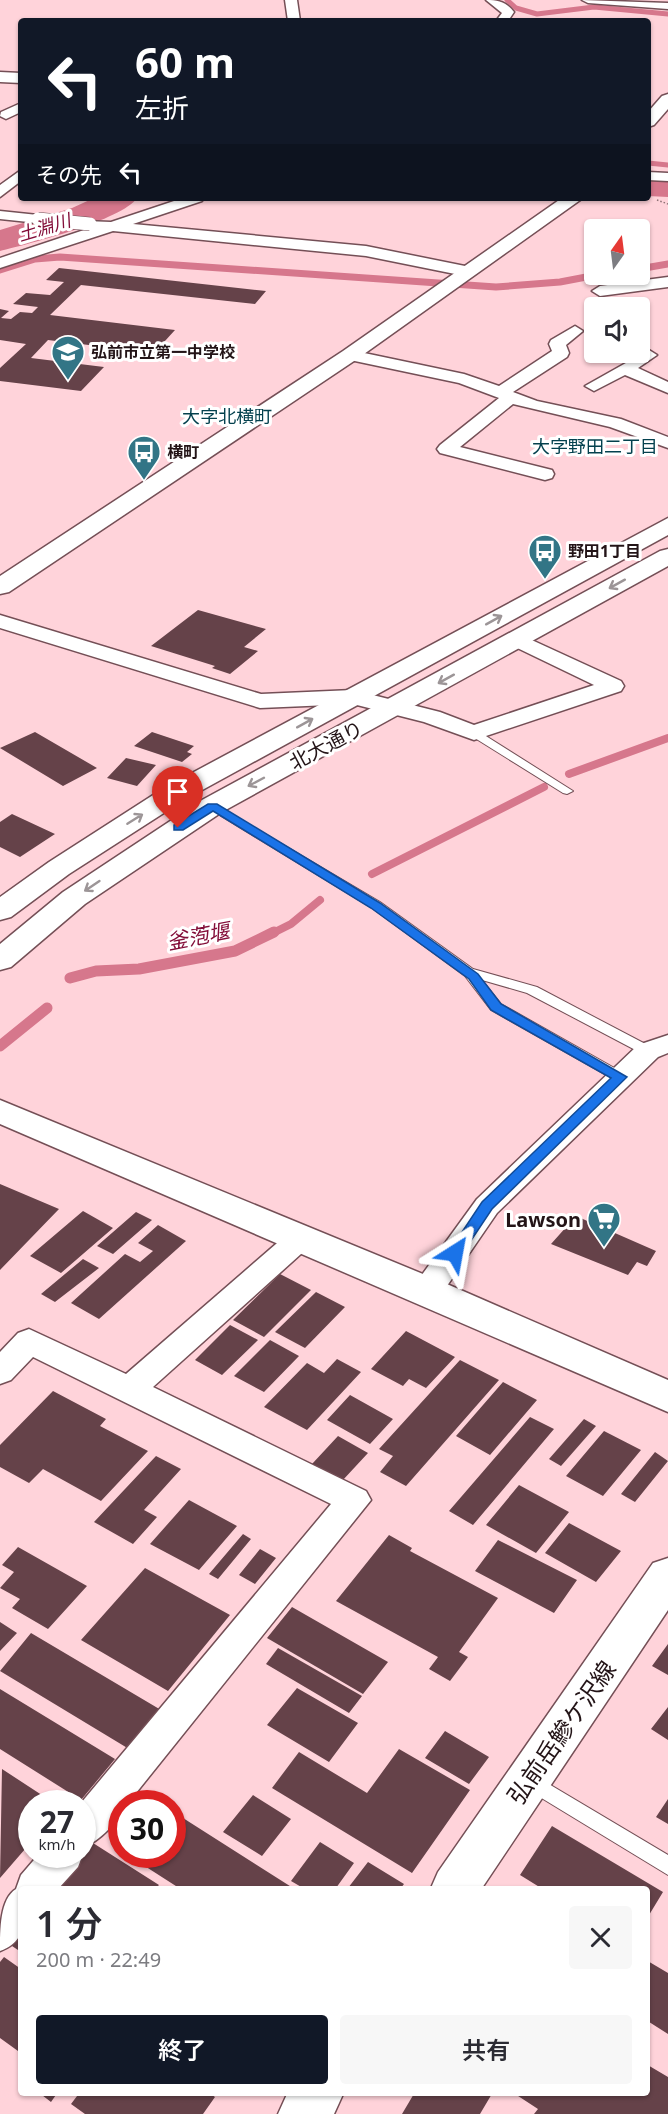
<!DOCTYPE html>
<html lang="ja">
<meta charset="utf-8">
<style>
:root{--surface:#fff;--page:#f7f7f7;--text:#2b2b33;--muted:#7c7c81;--accent:#111827}
body{margin:0;font-family:"Noto Sans","Noto Sans JP",sans-serif;background:var(--page);color:var(--text);height:100vh;display:flex;flex-direction:column;font-size:22px;white-space:nowrap}
*{box-sizing:border-box;margin:0}
p{font-size:20px;color:var(--muted)}
.icon{flex:none;width:33px;height:33px;fill:none;stroke:currentColor;stroke-width:2;stroke-linecap:round;stroke-linejoin:round}
.map{position:relative;flex:1;overflow:hidden}
.details{position:absolute;left:18px;top:1886px;width:632px;height:210px;display:flex;flex-direction:column;background:var(--surface);border-radius:6px;box-shadow:0 2px 4px #0004}
.details>*{flex:none}
.top-card{position:absolute;left:18px;top:18px;width:633px;height:183px;border-radius:6px;box-shadow:0 2px 4px #0004;background:#111827;color:#fff;overflow:hidden}
.needle{width:39px;rotate:14deg}
.controls{position:absolute;left:584px;top:219px;display:grid;gap:12px}
.controls a{display:grid;place-items:center;width:66px;height:66px;border-radius:6px;background:var(--surface);box-shadow:0 2px 4px #0004;font-size:30px}
.speed{position:absolute;left:18px;top:1790px;display:flex;gap:12px;font-size:30px;font-weight:700;text-align:center}
.speed>*{display:grid;place-content:center;width:78px;height:78px;border-radius:50%;background:var(--surface);box-shadow:0 2px 4px #0004;line-height:1}
.speed small{font-size:15px;font-weight:400}
.speed .limit{border:9px solid #d22;background:#fff;color:#111}
.pin{position:absolute;display:grid;place-items:center;width:51px;height:51px;color:#fff;margin:-62px -26px;border-radius:50% 50% 50% 0;rotate:-45deg;box-shadow:0 0 6px #0007}
.pin .icon{rotate:45deg}
.me{position:absolute;width:66px;margin:-33px;rotate:34deg;stroke-linejoin:round;filter:drop-shadow(0 0 4px #0008)}
.turn{display:flex;align-items:center;gap:21px;height:126px;padding:0 18px;font-size:27px}
.turn .icon{width:78px;height:78px;stroke-width:2.5}
.turn b{display:block;font-size:42px;line-height:51px}
.then{display:flex;align-items:center;height:57px;padding:0 18px;background:#0003;gap:12px;font-size:22px}
.round{display:grid;place-items:center;flex:none;width:63px;height:63px;border-radius:6px;background:var(--page)}
.summary{display:flex;align-items:center;justify-content:space-between;height:102px;padding:0 18px}
h1{font-size:36px;font-weight:600;line-height:45px}
.button{display:flex;gap:12px;margin-top:auto;padding:12px 18px}
.button a{flex:1;height:69px;border-radius:6px;background:var(--accent);color:#fff;font-size:24px;font-weight:600;line-height:69px;text-align:center}
.button a+a{background:var(--page);color:var(--text)}
.map>svg:first-child{display:block}
</style>
<div class="map">
<svg width="668" height="2114" viewBox="0 0 668 2114">
<rect width="100%" height="100%" fill="#ffd3da"/>
<g fill="none" stroke-linecap="round" stroke-linejoin="round">
<path stroke="#d6778c" stroke-width="5" d="M507 0 516 8 537 14 594 7 668 14
M648 163 668 165"/>
<path stroke="#d6778c" stroke-width="7" d="M639 269 668 264
M0 270 35 259 60 257 496 287 560 282 602 274"/>
<path stroke="#d6778c" stroke-width="8" d="M569 774 668 738
M372 874 544 787
M271 934 291 924 320 900"/>
<path stroke="#d6778c" stroke-width="11" d="M70 978 96 971 139 969 235 951 274 932
M0 1046 47 1008"/>
<path fill="#d6778c" fill-rule="evenodd" d="M648 176 668 177V197L648 196Z
M94 198H137C122 220 29 244 0 251V230L72 208Z"/>
</g>
<path fill="#654249" d="M59 268 266 291 255 304 81 285 50 315 175 330 154 353 48 340 31 358 104 367 81 391 0 381V368L26 344 0 340V309L9 311 1 318 11 319 20 312 32 313 38 307 13 304 26 293 50 295 64 282 46 280Z
M198 610 266 629 244 647 258 651 230 674 212 668 215 666 151 646Z
M35 732 97 768 63 786 0 748Z
M152 732 194 746 187 752 192 754 182 762 134 746Z
M126 758 156 765 137 786 107 778Z
M12 814 55 834 20 857 0 847V822Z
M0 1184 59 1209 0 1270Z
M83 1211 113 1228 61 1273 30 1256Z
M136 1212 152 1220 113 1254 97 1246Z
M576 1216 656 1251 647 1266 637 1262 628 1275 551 1244Z
M158 1225 186 1241 99 1319 71 1303 125 1254 140 1262 153 1251 138 1243Z
M83 1259 99 1268 55 1302 41 1294Z
M280 1274 311 1290 264 1337 233 1320Z
M316 1292 345 1307 305 1348 275 1332Z
M230 1325 258 1340 222 1375 195 1360Z
M406 1331 455 1357 426 1388 409 1379 403 1386 371 1369Z
M270 1340 299 1356 264 1392 234 1376Z
M337 1359 361 1372 307 1430 264 1407 307 1363 324 1373Z
M460 1360 499 1380 406 1486 380 1472 393 1456 379 1449Z
M503 1382 537 1400 490 1455 456 1436Z
M53 1391 106 1419 100 1426 148 1451 101 1501 43 1469 29 1483 0 1467V1445Z
M350 1395 393 1419 370 1444 327 1420Z
M530 1417 554 1429 473 1525 449 1511Z
M584 1419 596 1426 561 1466 549 1459Z
M604 1431 641 1450 603 1496 566 1476Z
M338 1436 368 1453 342 1481 312 1464Z
M655 1452 668 1461 635 1502 621 1494Z
M156 1456 181 1469 144 1510 157 1517 133 1544 94 1522Z
M519 1485 569 1512 536 1553 486 1525Z
M189 1500 237 1526 199 1570 150 1544Z
M569 1523 621 1551 596 1582 545 1553Z
M243 1534 251 1539 218 1579 209 1574Z
M389 1535 412 1548 410 1551 498 1598 459 1652 468 1657 450 1681 429 1669 438 1657 336 1601Z
M498 1540 577 1580 554 1613 475 1571Z
M18 1547 87 1586 48 1629 12 1608 20 1599 0 1588 14 1572 2 1565Z
M260 1549 276 1558 255 1584 239 1575Z
M145 1568 230 1615 168 1691 81 1640Z
M292 1607 388 1662 363 1694 267 1638Z
M0 1622 17 1633 0 1651Z
M31 1633 161 1710 129 1749 0 1671Z
M668 1644V1675L652 1666Z
M278 1648 362 1696 349 1713 266 1664Z
M297 1688 358 1723 329 1762 267 1725Z
M0 1689 115 1759 81 1800 0 1749Z
M668 1707V1740L651 1729Z
M445 1731 489 1757 469 1784 425 1758Z
M399 1749 470 1790 412 1873 272 1788 299 1752 367 1793Z
M2 1769 54 1803H32V1841L0 1878Z
M253 1795 291 1819 262 1856 223 1832Z
M668 1799V1824L656 1817Z
M172 1811 293 1888H179L126 1854H172Z
M552 1826 663 1892 646 1920V1888H541L520 1875Z
M320 1842 354 1863 336 1888H303L291 1881Z
M93 1843 159 1885 156 1888H56Z
M368 1862 404 1884 401 1888H348Z
M21 1930V1952L9 1944Z
M4 1957 21 1969V2047L18 2051 0 2038V1962Z
M646 1960 668 1973V2034L646 2020Z
M646 2064 668 2077V2114H534L538 2109 512 2092H646Z
M38 2092H58L51 2102Z
M80 2092H208L215 2097 203 2114H85L71 2104Z
M415 2092 442 2094 493 2092 480 2114H402Z"/>
<g fill="none" stroke-linecap="round" stroke-linejoin="round">
<g stroke="#744f56" stroke-width="2">
<path id="lane" d="M474 730 478 731 573 791 567 794 563 793 470 735 468 733Z
M212 803 380 902 473 969 537 987 653 1048 655 1051 648 1055 643 1054 527 993 482 980 501 1004 625 1074 627 1077 620 1081 615 1080 491 1010 465 976 372 908 208 808 206 806 208 804Z
M532 1774 668 1855V1875L525 1788 523 1782 525 1776Z"/>
</g>
<g stroke="#744f56" stroke-width="3">
<path id="street" d="M285 0H297L300 21H288Z
M486 0C499 0 506 2 514 12L508 21H496L502 13Z
M582 0 668 3V9L588 3Z
M21 103V112L6 119 0 116 1 112Z
M21 170V181L0 197V185Z
M648 172 668 173V181L648 180Z
M183 198H204L202 201 133 224 366 246 470 267 478 272 470 277 366 256 113 231 0 268V258L90 228 83 224 85 221 111 222Z
M0 211 38 215 45 219 38 223 0 219Z
M668 277V287L600 296 592 291 600 286Z
M575 326 583 331 566 345 569 353 567 357 513 392 537 401 621 419 668 437V448L610 427 513 404 460 447 552 470 554 474 552 478 545 480 440 453 437 449 440 445 499 398 459 383 350 360 342 355 350 350 464 374 499 386 552 351 549 344 551 340Z
M649 350 657 355 638 368 668 382V393L625 375 594 391 585 386Z
M0 615 261 694 353 690 440 712 474 725 594 685 509 644 506 640 509 636H523L621 681 624 686 621 691 474 740 424 722 353 704 260 708 0 628Z
M668 1035V1053L658 1057 497 1213 438 1299 427 1302 416 1299 412 1291 416 1283 477 1199 638 1045Z
M301 1228 311 1231 316 1238 311 1245 153 1387 366 1491 371 1500 128 1803H122C122 1821 98 1842 82 1848L81 1803 331 1504 33 1357 11 1380 0 1384V1352L18 1333 29 1329 126 1374 291 1231Z
M82 1852 83 1854 78 1867 59 1888H21C21 1918 31 1939 0 1951 0 1929 0 1899 16 1889L21 1875 39 1854Z"/>
</g>
<g stroke="#744f56" stroke-width="3">
<path id="secondary" d="M0 72 21 73V83L0 82Z
M668 94V109L654 125 648 127V112L662 96Z
M562 198H583L357 359 9 592 0 594V576L343 351Z
M668 518V535L184 800 69 874 11 917 0 920V897L49 862 164 788Z
M668 549V566L222 812 85 904 11 967 0 970V944L63 892 202 800 660 551Z
M0 1100 440 1281 668 1380V1412L0 1124Z"/>
</g>
<g stroke="#744f56" stroke-width="3">
<path id="primary" d="M668 1558V1610L482 1888H431L438 1872 653 1563Z
M288 2092H344L334 2114H278Z"/>
</g>
<path stroke="#8c7074" stroke-width="1.5" stroke-dasharray="1.5 2" stroke-linecap="butt" d="M657 200 668 204"/>
<use href="#lane" fill="#fff" fill-rule="evenodd"/>
<use href="#street" fill="#fff" fill-rule="evenodd"/>
<use href="#secondary" fill="#fff" fill-rule="evenodd"/>
<use href="#primary" fill="#fff" fill-rule="evenodd"/>
<g stroke="#744f56" stroke-width="14" stroke-linecap="butt">
<path id="street-bridge" d="M38 219 90 224"/>
</g>
<use href="#street-bridge" stroke="#fff" stroke-width="13"/>
</g>
<defs><path id="oneway-shaft" d="M-6 0H5M1.5-3L5.5 0L1.5 3" fill="none" stroke-width="1.6" stroke-linecap="round" stroke-linejoin="round" transform="scale(1.5)"/></defs>
<g stroke="#9c9597">
<use href="#oneway-shaft" transform="translate(617 584) rotate(151)"/>
<use href="#oneway-shaft" transform="translate(494 620) rotate(-29)"/>
<use href="#oneway-shaft" transform="translate(446 679) rotate(151)"/>
<use href="#oneway-shaft" transform="translate(305 723) rotate(-29)"/>
<use href="#oneway-shaft" transform="translate(256 782) rotate(152)"/>
<use href="#oneway-shaft" transform="translate(135 819) rotate(-32)"/>
<use href="#oneway-shaft" transform="translate(92 886) rotate(146)"/>
</g>
<path fill="#1a73e8" stroke="#114b97" stroke-width="1.5" d="M208 804H217L380 903 478 974 501 1004 627 1077 492 1209 460 1257 455 1258 448 1253 482 1202 611 1078 491 1010 469 979 371 908 213 811 183 830H174V825Z"/>
<defs>
<g id="school-pin" transform="scale(1.725)"><path d="M0 17L-7.5 6A9.5 9.5 0 1 1 7.5 6Z" fill="#327586" stroke="#fff"/><path d="M0-5L7-2L0 1L-7-2ZM-4 1L0 2.5L4 1V4Q0 6-4 4Z" fill="#fff"/></g>
<g id="bus-pin" transform="scale(1.725)"><path d="M0 17L-7.5 6A9.5 9.5 0 1 1 7.5 6Z" fill="#327586" stroke="#fff"/><path d="M-5-6H5V4H4V6H2V4H-2V6H-4V4H-5ZM-3.5-4V0h7V-4ZM-3.5 1.2v1.5H-2V1.2ZM2 1.2v1.5H3.5V1.2Z" fill="#fff"/></g>
<g id="supermarket-pin" transform="scale(1.725)"><path d="M0 17L-7.5 6A9.5 9.5 0 1 1 7.5 6Z" fill="#327586" stroke="#fff"/><path d="M-6-5.5h2.5l.6 2H6L4.5 2H-2.5L-4.4-4H-6ZM-1.5 3.2a1.3 1.3 0 1 0 .1 0ZM3 3.2a1.3 1.3 0 1 0 .1 0Z" fill="#fff"/></g>
</defs>
<g fill-rule="evenodd">
<use href="#school-pin" x="68" y="352"/>
<use href="#bus-pin" x="144" y="452"/>
<use href="#bus-pin" x="545" y="551"/>
<use href="#supermarket-pin" x="604" y="1219"/>
</g>
<g text-anchor="middle" dominant-baseline="central" stroke-width="6" stroke-linejoin="round" paint-order="stroke">
<g font-size="16" font-weight="bold" fill="#231417" stroke="#fff" text-anchor="start">
<text x="91" y="352">弘前市立第一中学校</text>
<text x="167" y="452">横町</text>
<text x="568" y="551">野田1丁目</text>
</g>
<g font-size="18" font-style="italic" fill="#830e39" stroke="#fff">
<text transform="translate(44 227) rotate(-17)">土淵川</text>
</g>
<g font-size="18" fill="#04414e" stroke="#fff">
<text x="227" y="416">大字北横町</text>
</g>
<g font-size="18" fill="#04414e" stroke="#fff">
<text x="595" y="446">大字野田二丁目</text>
</g>
<g font-size="20" fill="#231417" stroke="#fff">
<text transform="translate(326 745) rotate(-28)">北大通り</text>
</g>
<g font-size="20" font-weight="bold" fill="#231417" stroke="#fff" text-anchor="end">
<text x="581" y="1219">Lawson</text>
</g>
<g font-size="21" font-style="italic" fill="#830e39" stroke="#fff">
<text transform="translate(198 936) rotate(-11)">釜萢堰</text>
</g>
<g font-size="24" fill="#231417" stroke="#fff">
<text transform="translate(561 1732) rotate(-55)">弘前岳鰺ケ沢線</text>
</g>
</g>
</svg>
<div class="controls">
<a><svg class="needle" viewBox="-14 -14 28 28"><path d="M0-13l5 13h-10z" fill="#e53935"/><path d="M0 13l5-13h-10z" fill="#7c7c81"/></svg></a>
<a><svg class="icon" aria-label="sound" viewBox="0 0 24 24"><path d="M4 9h4l5-4v14l-5-4H4zM17 9q2 3 0 6"/></svg></a>
</div>
<div class="speed"><div>27<small>km/h</small></div><div class="limit">30</div></div>
<div class="pin" style="left:178px;top:828px;background:#d93025"><svg class="icon" aria-label="arrive" viewBox="0 0 24 24"><path d="M6 21V4h12l-3 4 3 4H6"/></svg></div>
<svg class="me" style="left:455px;top:1253px" viewBox="-20 -20 40 40"><path d="M0-17L14 15 0 8-14 15z" fill="#1a73e8" stroke="#fff" stroke-width="4"/></svg>
<div class="top-card">
<div class="turn"><svg class="icon" aria-label="left" viewBox="0 0 24 24"><path d="M17 20v-9H6M10 6l-5 5 5 5"/></svg><div><b>60 m</b>左折</div></div>
<div class="then">その先<svg class="icon" aria-label="left" viewBox="0 0 24 24"><path d="M17 20v-9H6M10 6l-5 5 5 5"/></svg></div>
</div>
<section class="details">
<div class="summary"><div><h1>1 分</h1><p>200 m · 22:49</p></div><a class="round"><svg class="icon" aria-label="close" viewBox="0 0 24 24"><path d="M6 6l12 12M18 6L6 18"/></svg></a></div>
<div class="button"><a>終了</a><a>共有</a></div>
</section>
</div>
